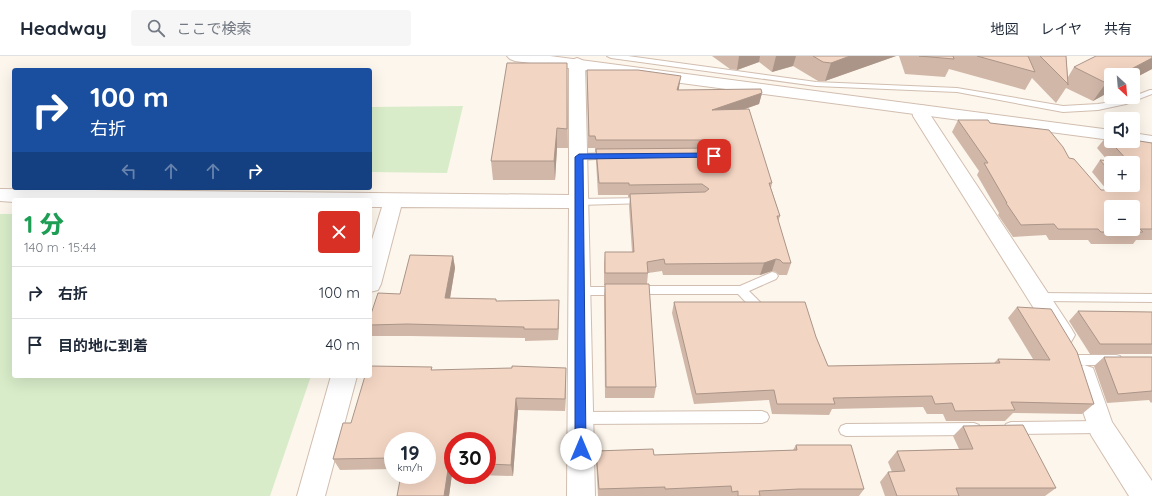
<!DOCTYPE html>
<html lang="ja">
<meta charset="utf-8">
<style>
:root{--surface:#fff;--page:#f6f6f7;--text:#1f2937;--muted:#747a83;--line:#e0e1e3}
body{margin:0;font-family:Quicksand,"Noto Sans JP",sans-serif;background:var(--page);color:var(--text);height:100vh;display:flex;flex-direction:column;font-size:15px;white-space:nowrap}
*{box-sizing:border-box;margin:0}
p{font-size:13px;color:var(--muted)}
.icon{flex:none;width:22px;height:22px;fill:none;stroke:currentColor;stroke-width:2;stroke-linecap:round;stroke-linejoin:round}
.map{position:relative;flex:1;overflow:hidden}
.details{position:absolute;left:12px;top:142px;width:360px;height:180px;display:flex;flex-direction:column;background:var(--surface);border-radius:4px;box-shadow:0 4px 16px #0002}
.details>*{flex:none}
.guide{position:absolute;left:12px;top:12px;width:360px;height:122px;border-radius:4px;box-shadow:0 4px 16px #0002;background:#1a4fa0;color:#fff;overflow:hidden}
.needle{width:26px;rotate:154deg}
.buttons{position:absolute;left:1104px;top:12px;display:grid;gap:8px}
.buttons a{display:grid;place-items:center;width:36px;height:36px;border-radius:4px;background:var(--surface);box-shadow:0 4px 16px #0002;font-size:20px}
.speed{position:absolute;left:384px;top:376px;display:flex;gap:8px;font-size:20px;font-weight:700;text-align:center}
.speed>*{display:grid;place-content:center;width:52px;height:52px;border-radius:50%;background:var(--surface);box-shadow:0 4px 16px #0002;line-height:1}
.speed small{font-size:10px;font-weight:400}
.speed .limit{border:6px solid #d22;background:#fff;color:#111}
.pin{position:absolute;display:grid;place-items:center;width:34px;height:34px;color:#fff;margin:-17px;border-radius:8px;box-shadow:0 2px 6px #0006}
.me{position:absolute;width:44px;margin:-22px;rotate:0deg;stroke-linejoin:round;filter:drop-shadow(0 0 3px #0008)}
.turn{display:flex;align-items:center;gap:14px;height:84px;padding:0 12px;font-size:18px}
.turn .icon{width:52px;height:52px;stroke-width:2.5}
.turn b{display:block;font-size:28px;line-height:34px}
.lanes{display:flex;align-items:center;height:38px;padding:0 12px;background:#0003;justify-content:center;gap:20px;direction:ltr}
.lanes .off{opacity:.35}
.round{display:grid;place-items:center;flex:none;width:42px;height:42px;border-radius:4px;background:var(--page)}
.head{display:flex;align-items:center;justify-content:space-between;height:68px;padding:0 12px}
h1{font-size:24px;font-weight:800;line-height:30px;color:#1e9e55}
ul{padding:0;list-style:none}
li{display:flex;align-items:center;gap:12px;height:52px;padding:0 12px;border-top:1px solid var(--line)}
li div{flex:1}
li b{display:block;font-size:15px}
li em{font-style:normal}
header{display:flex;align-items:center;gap:24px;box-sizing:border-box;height:56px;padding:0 20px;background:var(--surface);border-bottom:1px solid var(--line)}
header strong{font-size:19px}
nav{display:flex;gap:22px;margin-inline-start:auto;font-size:14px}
.search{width:280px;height:36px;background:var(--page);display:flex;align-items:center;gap:10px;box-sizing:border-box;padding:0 14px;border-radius:4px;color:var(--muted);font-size:15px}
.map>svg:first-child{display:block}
</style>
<header>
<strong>Headway</strong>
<div class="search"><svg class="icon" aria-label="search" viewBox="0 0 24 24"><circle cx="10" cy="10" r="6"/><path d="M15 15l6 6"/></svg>ここで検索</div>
<nav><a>地図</a><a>レイヤ</a><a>共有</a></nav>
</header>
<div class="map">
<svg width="1152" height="440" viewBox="0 0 1152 440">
<rect width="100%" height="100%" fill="#fdf6ec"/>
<path fill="#d8ecc9" d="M463 50 447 117 370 116V51Z
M0 158H14V320H311L270 440H0Z"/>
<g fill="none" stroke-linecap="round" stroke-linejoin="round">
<g stroke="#d1beb0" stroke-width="2">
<path id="service" d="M607 0H628L816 26 957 32 1063 50 1098 48 1124 44 1150 34H1152V38L1126 48 1098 54 1063 56 957 36 816 30 611 2Z
M611 97 614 98 616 100 614 102 579 104 574 101 579 98Z
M644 142 649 145 647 147 579 149 574 146 579 143Z
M772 216 776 217 778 220 776 223 749 235 762 248 760 251C751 254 744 244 738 238H636L632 237 630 234 632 231 636 230H740Z
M579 231H619L623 232 625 235 623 238 619 239H579L575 238 573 235 575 232Z
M1040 237 1152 238V246L1040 245 1036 244 1034 241 1036 238Z
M1079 299H1116L1120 300 1122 304 1120 308 1116 309H1079L1075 308 1073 304 1075 300Z
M762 355 767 357 769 361 767 365 762 367 580 368 575 366 573 362 575 358 580 356Z
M1100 365 1105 367 1107 371 1105 375 1100 377 1011 378 1006 376 1004 372 1006 368 1011 366Z
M974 367 979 369 981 373 979 377 974 379 846 380 841 378 839 374 841 370 846 368Z"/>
</g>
<g stroke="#d1beb0" stroke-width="2">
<path id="minor" d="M577 2 582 4 585 7 595 440H567L569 152 401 151 381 228 378 234 370 236V190L382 151H370V144H14V146L0 145V133L569 139V7L572 4Z
M920 49 926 50 931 60 1071 272 1075 279 1071 286 1063 289 1055 286 913 60 912 54 914 50Z
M1084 309 1093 312 1112 366 1152 425V440H1129L1091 379 1071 320 1075 312Z
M331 320H357L325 440H297Z"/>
</g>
<g stroke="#d1beb0" stroke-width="2">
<path id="tertiary" d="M507 0H550L1111 74V84L515 5 510 3Z
M1133 77 1152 80V90L1127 86 1133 85Z"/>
</g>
<use href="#service" fill="#fff" fill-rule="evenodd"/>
<use href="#minor" fill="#fff" fill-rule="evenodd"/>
<use href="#tertiary" fill="#fff" fill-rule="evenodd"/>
</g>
<path fill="#d1b7a8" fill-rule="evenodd" d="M712 0H896L825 25H818L793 10 772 16 759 6 737 14 730 13Z
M899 0H1066L1068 21 1074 11 1152 0V13L1133 23V19H1111V35L1093 45 1066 32 1056 47 1032 22 1025 34 949 13 945 21 905 18Z
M567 7 568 92H557L555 124H493L491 105Z
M587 14 679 32V34L762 37 759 48 745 53 772 127 771 132 780 160 778 166 791 207 787 219H779L776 216 772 215 760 219H663L662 215 648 217 647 228 656 331 654 342H605L604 240 605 229H604V208L605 196H632L629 150 630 141H628V139H598L596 105V96H595V92H588Z
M958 64 990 67 1069 102 1101 134H1107L1092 116 1100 104 1108 105 1097 92 1106 81 1152 87V184H1136L1133 188H1091L1088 184H1049L1046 179 1013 181 998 159 999 157 977 119 979 115 952 76ZM1111 107 1133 129H1111Z
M453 200 455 212 450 242 496 243V245L559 256 558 284 525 285V282L411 280H372L370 275V261L400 238Z
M674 246 816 281 828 310 994 307 998 303H1033L1008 262 1017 251 1094 348 1082 358 1013 357 1005 365H946L943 358H927L923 351 832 353 829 359 772 358 769 344 694 348 672 257Z
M1078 255 1152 256V298H1090L1069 265Z
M1104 301H1152V346L1151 347 1149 344 1107 347 1094 310Z
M433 314 566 324 565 355 518 354 513 420 475 419H487V385H453V418H452L449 440H397L427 419 393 385V413L340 414 333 403 351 367Z
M963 370 1056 432 1045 440H885L880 426 888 416H892L888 406 897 395 959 393 953 380Z
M796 389 864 433 859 440H598L596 405V395L654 399 793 394Z"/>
<path fill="#aa9588" d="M739 0H760L759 6 737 14Z
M776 0H796L793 10 772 16Z
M850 0H896L825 25 831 7Z
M1152 2V13L1133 23V19H1120Z
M681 20 679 32 675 46 677 34Z
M1111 24V35L1093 45 1106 27Z
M762 37 759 48 710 65 712 54Z
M557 72V92L555 124 554 105Z
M453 200 455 212 448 254 445 242Z
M776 203 772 215 760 219 764 207Z
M559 244V256L558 284V273Z
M566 312V324L565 355V343Z
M516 342 518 354 513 420 511 409Z
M449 407 452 418 449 440H444Z"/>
<path fill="#f3d5c3" stroke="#aa9588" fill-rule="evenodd" d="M813 0H850L831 7 823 6Z
M919 0H953L954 3Z
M977 0H1028L1035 16Z
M1040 0H1066L1068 29V28Z
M1096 0H1152V2L1120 19H1111V24L1106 27 1074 11Z
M507 7H567V73L557 72 554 105H491Z
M587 14H638L681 20 677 34 761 33 762 37 712 54 749 53 772 127H769L780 160H777L791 207H783L780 204 776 203 764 207 665 208 664 203 647 206 648 217H605V196H634L630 138 705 136 709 133 702 128 629 129V127H599L596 93 719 92 723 88 716 84H596L595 80H589Z
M958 64H988L990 67 1049 74 1063 91 1069 102 1074 103 1101 134H1116L1118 129H1133V107H1111V117L1100 104 1129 106 1106 81 1111 82V85H1133V84L1152 87V173H1140L1143 176H1101L1098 173H1058L1054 168 1021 169 1006 147H1007L984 107H988ZM1111 151H1133V173H1111Z
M410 199 453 200 445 242 496 243V245L559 244 558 273H524V271L407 268 370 269V261L378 237 400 238Z
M605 228H649L656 331H606Z
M674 246H805L816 281 828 310 1000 307 998 303 1050 304 1017 251 1051 253 1077 296 1094 348 1011 346 1015 354 955 355 952 347 935 348 932 340 833 342 835 348H777L774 334 696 338Z
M1078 255 1152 256V288H1100Z
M1104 301H1152V335L1118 338Z
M370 310 432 311 431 314 512 312V310L566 312 565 343 516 342 511 409 487 408V385H453V407H449L444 440H397L401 419H427V385H393V405H389L390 402 333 403 343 367H351L365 320H370Z
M1023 369 1056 432H956L959 440H897L888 416 905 415 897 395 973 393 963 370Z
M796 389H851L864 433H799L759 435 760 440H738V435L732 436 731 430 665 433V431L599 433 596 395 653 393 654 399 797 394Z"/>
<path fill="#2563eb" stroke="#184099" d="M714 97 718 100 717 101 583 103 586 393 585 397 581 398 577 397 575 393V101L579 98Z"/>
</svg>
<div class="buttons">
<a><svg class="needle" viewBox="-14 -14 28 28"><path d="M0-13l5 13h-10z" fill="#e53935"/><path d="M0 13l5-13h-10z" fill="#747a83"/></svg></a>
<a><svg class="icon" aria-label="sound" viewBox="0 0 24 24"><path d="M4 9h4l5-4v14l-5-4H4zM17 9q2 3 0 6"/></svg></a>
<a>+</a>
<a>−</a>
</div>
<div class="speed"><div>19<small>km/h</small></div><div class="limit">30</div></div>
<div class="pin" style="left:714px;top:100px;background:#d93025"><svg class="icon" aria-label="arrive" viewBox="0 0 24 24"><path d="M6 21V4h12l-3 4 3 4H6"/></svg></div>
<svg class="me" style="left:581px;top:393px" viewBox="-20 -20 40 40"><circle r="19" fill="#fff"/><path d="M0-13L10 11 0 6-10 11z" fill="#2563eb"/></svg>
<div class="guide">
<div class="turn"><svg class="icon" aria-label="right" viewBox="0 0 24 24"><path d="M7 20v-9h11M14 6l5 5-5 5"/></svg><div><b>100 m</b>右折</div></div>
<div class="lanes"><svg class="icon off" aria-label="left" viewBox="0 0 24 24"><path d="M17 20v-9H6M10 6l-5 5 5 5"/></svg><svg class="icon off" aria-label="ahead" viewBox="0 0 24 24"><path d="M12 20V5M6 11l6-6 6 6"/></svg><svg class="icon off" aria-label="ahead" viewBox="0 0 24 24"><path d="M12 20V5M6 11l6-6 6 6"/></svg><svg class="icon" aria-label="right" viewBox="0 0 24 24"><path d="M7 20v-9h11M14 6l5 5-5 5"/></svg></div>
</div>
<section class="details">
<div class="head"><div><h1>1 分</h1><p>140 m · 15:44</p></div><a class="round" style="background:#d93025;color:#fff"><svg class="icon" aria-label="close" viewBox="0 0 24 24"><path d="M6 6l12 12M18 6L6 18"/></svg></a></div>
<ul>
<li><svg class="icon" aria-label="right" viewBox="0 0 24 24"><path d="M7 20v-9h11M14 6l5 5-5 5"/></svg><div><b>右折</b></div><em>100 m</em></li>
<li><svg class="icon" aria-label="arrive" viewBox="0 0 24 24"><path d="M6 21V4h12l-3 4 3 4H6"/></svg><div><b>目的地に到着</b></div><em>40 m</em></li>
</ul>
</section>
</div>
